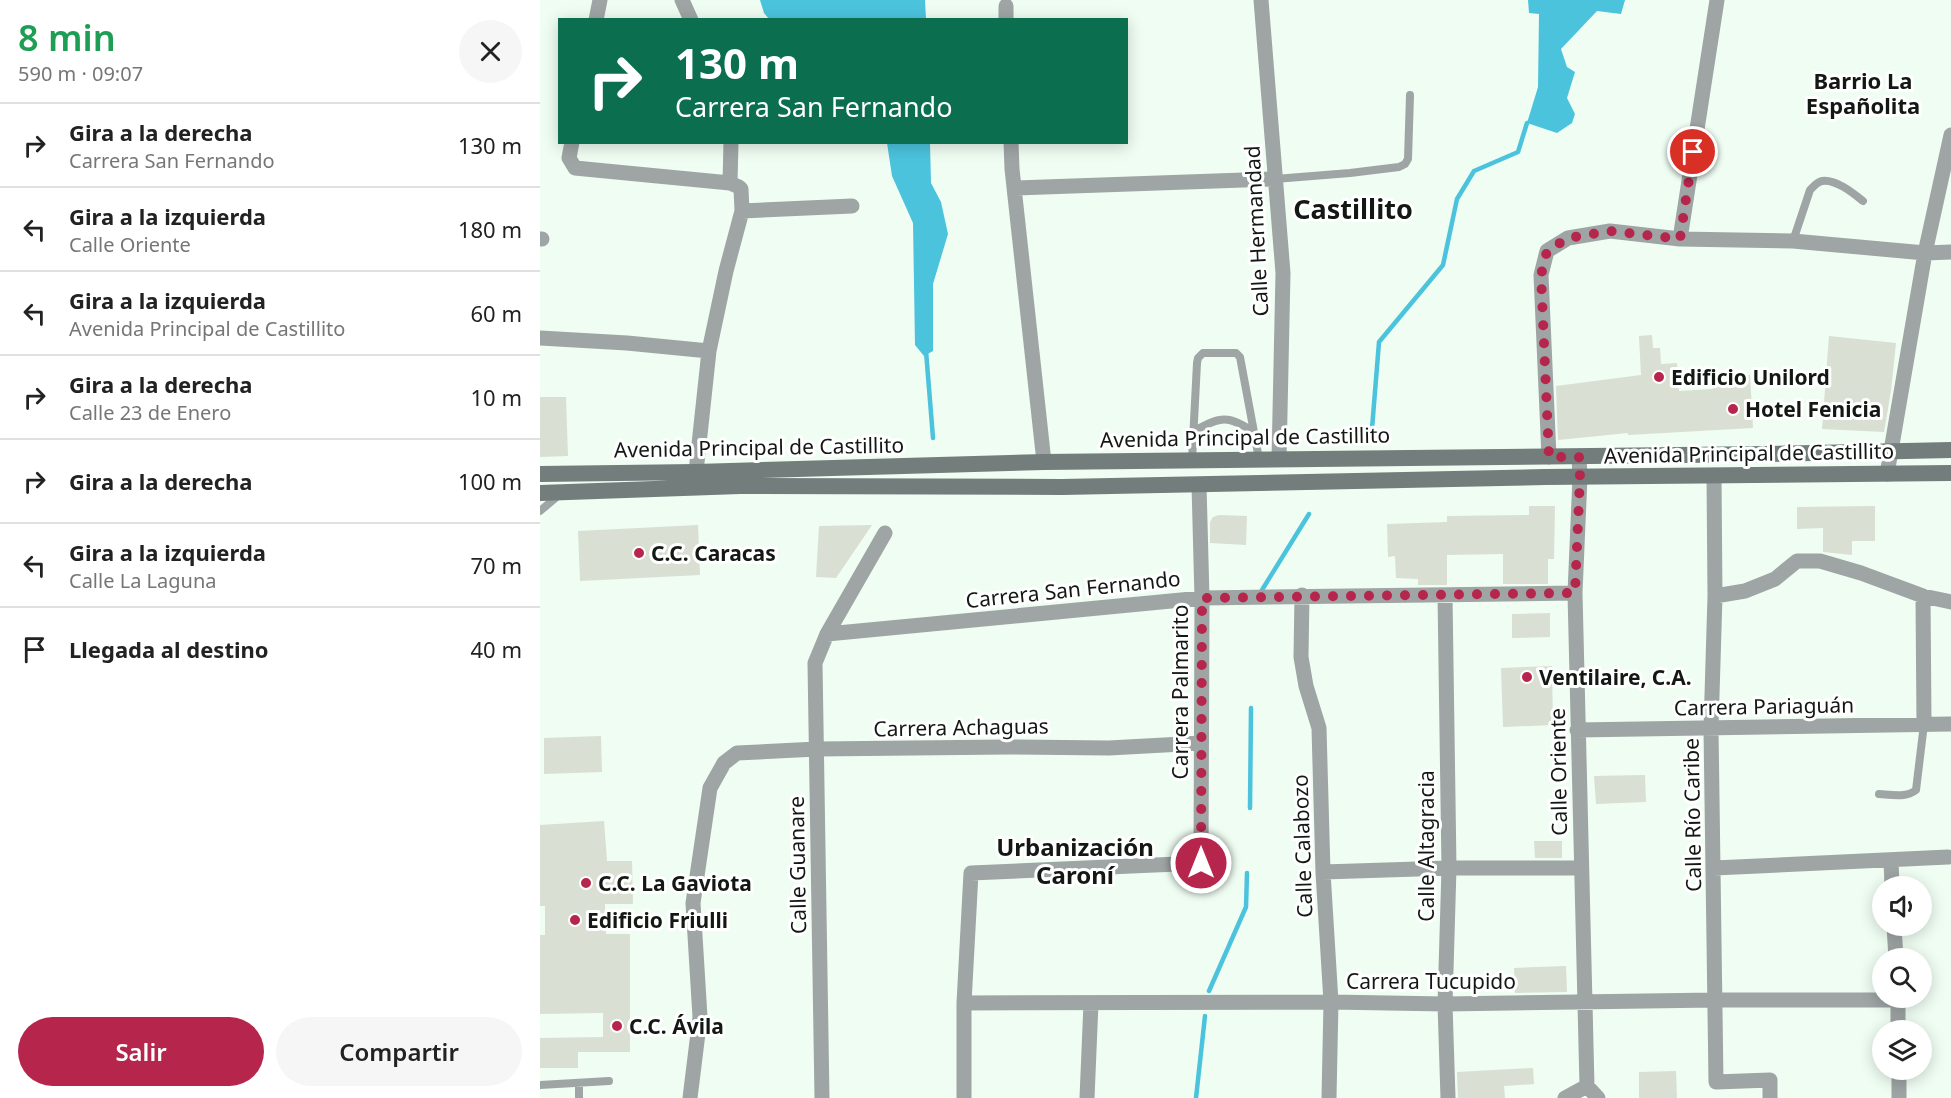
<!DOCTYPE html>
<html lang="es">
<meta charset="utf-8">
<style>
:root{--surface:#fff;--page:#f6f6f6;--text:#222;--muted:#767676;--line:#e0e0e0;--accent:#b6254c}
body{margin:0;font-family:"Noto Sans",sans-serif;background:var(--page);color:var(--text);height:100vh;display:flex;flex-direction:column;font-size:22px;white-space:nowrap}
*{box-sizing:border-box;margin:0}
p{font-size:20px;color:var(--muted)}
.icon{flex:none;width:33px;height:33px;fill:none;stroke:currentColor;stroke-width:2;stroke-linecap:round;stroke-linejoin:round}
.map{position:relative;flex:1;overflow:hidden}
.details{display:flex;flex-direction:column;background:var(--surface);width:540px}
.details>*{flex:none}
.guide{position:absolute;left:18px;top:18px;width:570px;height:126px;border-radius:0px;box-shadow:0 3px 15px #0003;background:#0b6e4f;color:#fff;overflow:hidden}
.controls{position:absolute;left:1332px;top:876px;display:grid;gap:12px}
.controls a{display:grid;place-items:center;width:60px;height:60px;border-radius:50%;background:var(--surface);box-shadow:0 3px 15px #0003;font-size:30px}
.pin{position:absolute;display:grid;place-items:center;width:51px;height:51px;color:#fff;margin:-26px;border:3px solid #fff;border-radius:50%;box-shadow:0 2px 6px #0007}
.me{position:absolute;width:66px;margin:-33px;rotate:0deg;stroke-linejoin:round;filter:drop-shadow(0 0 4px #0008)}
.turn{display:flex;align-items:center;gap:21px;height:126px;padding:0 18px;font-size:27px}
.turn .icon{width:78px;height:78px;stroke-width:2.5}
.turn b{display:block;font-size:42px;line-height:51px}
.round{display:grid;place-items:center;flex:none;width:63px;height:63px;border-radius:32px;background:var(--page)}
.overview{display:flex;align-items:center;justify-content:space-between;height:102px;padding:0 18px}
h1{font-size:36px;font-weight:600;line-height:45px;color:#1e9e55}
.primary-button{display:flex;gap:12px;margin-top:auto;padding:12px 18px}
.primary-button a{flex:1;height:69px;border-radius:36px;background:var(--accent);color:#fff;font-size:24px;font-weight:600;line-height:69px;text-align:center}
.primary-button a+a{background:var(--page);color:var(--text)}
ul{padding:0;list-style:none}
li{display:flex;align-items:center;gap:18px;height:84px;padding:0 18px;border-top:2px solid var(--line)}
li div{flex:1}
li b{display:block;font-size:22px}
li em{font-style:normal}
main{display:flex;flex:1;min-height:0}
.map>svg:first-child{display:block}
</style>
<main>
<section class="details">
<div class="overview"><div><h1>8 min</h1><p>590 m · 09:07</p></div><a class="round"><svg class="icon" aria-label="close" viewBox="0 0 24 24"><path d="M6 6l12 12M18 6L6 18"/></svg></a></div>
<ul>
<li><svg class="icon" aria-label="right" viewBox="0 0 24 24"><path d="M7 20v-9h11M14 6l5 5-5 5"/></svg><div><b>Gira a la derecha</b><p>Carrera San Fernando</p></div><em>130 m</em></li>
<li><svg class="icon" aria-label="left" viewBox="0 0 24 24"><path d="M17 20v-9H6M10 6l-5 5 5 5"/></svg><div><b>Gira a la izquierda</b><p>Calle Oriente</p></div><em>180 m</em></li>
<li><svg class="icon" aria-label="left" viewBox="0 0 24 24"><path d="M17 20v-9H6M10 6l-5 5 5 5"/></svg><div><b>Gira a la izquierda</b><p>Avenida Principal de Castillito</p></div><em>60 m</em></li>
<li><svg class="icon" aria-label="right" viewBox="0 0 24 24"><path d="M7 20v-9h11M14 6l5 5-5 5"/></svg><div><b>Gira a la derecha</b><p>Calle 23 de Enero</p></div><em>10 m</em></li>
<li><svg class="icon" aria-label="right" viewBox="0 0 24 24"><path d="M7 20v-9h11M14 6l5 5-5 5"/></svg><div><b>Gira a la derecha</b></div><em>100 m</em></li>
<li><svg class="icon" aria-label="left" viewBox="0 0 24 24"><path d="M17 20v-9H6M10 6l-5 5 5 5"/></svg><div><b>Gira a la izquierda</b><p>Calle La Laguna</p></div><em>70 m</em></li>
<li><svg class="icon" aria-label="arrive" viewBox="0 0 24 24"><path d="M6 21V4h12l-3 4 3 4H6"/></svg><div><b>Llegada al destino</b></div><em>40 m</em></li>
</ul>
<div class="primary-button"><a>Salir</a><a>Compartir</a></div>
</section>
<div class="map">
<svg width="1411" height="1098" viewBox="0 0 1411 1098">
<rect width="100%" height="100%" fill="#effdf3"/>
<path fill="#4cc3dd" d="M220 0H385L386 19H229L224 13Z
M988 0H1085L1081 14 1057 11 1021 49 1027 67 1035 72 1027 98 1035 114 1032 123 1017 133 987 123 998 87 999 14 989 13Z
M347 143H390L391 183 401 202 408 234 393 284V351L384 356 375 345 373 223 352 176Z"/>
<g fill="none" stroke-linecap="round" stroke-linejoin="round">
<path stroke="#4cc3dd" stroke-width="4.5" d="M386 351 393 438
M831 441 839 342 903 265 917 199 934 171 978 152 987 123
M722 590 769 514
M710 808 711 708
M669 991 706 907 707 873
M656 1098 665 1016"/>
</g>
<path fill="#d9dfd2" d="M1112 335 1113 348H1120L1121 364 1137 363 1139 391 1173 389 1172 377 1210 375 1213 428 1088 435V433L1018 440 1016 386 1101 375 1099 336Z
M1289 336 1356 343 1351 391 1344 432 1282 429Z
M0 397H26L28 456 0 457Z
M989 506H1015L1014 559H1008V584H963V554L907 555V585H878V579L856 578 855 556 848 557 847 524 907 522V516L989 515Z
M1335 506V541H1312V555L1283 552V528L1257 529V507Z
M679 515 707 516 706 545 670 543V522L673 517Z
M158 525 160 575 40 581 38 531Z
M332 525 296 578 276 577 279 526Z
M1010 613V637L972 638V614Z
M1012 666 1013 725 963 727 961 668Z
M61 736 62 772 4 774V738Z
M1105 775 1106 802 1056 804 1054 776Z
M64 821 67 861H92L93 904H65L66 934H90V1052H38V1068H0V1038L63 1037V1013L0 1014V935H5V906H0V825Z
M994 841H1022V858H995Z
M1026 966 1027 992 975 993 974 968Z
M993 1068 994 1084 964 1086 965 1098H918L917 1072Z
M1136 1071 1137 1098H1099V1072Z"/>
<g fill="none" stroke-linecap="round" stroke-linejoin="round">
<path stroke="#9ea5a4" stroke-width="8" d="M735 179 810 173 859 167 865 164 868 159 870 95
M1253 241 1270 190C1273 187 1277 182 1282 181 1296 179 1313 193 1323 201
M654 431C681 416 688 415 714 432
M652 460 657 363 658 358 663 353H696L700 357 719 459
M0 511 19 495
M1339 794C1352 795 1366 798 1376 790L1384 724
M39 1083V1098
M0 1085 69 1081"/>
<path stroke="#9ea5a4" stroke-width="15" d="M142 0 151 20
M721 0 743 273 739 459
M466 6V20
M56 20 60 0
M32 142 29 158 35 168 190 183
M471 142 472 169 504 462
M475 188 735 179
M202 211 312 206
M0 239H2
M1140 239 1177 0
M0 338 87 343 169 351
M1009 457 1001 275 1007 251 1028 238 1070 231 1140 239 1253 241 1385 253 1411 252
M1039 457 1040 477 1035 593 1047 1086
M156 472 169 351 186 271 202 211 201 189 199 187 190 183 191 142
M1347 474 1385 253 1411 135
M1174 476 1175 596 1171 728 1176 1082 1230 1080V1098
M762 595 761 657 766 686 779 728 783 872 791 1002 789 1098
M905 595 909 868 905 1004 908 1098
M1175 596 1205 591 1235 579 1257 561H1280L1321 573 1383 596 1411 602
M1383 596 1384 724
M287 634 662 598 1035 593
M1037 730 1411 724
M1351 861 1352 886
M1174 868 1408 857
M783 872 909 868H1041
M1354 926 1356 958
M1358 998V1030
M424 1003 791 1002 905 1004 1175 1000H1358
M1359 1070V1098
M1047 1086 1058 1098
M150 1098 160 1017 153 903 170 788 184 763 197 753 277 749 468 747 569 748 661 743
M282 1098 275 663 287 634 345 533
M424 1098V1003L431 873 661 863 662 598 659 485
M547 1098 551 1003
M1025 1098 1047 1086"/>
<path stroke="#737d7c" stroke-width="16" d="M0 474 156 472 504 462 1228 454 1411 450
M0 493 200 486 522 487 1005 477 1411 473"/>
</g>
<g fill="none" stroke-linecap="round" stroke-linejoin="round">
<path stroke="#b6254c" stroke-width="10" stroke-dasharray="0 18" d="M661 863 662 598 1035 593 1040 477 1039 457H1009L1001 275 1007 251 1028 238 1070 231 1140 239 1153 152"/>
</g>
<g fill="#b6254c" stroke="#fff" stroke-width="2">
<circle cx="1119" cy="377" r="6"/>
<circle cx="1193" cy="409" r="6"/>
<circle cx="99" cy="553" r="6"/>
<circle cx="987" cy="677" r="6"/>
<circle cx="46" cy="883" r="6"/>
<circle cx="35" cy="920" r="6"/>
<circle cx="77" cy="1026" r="6"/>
</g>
<g text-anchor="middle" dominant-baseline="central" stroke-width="6" stroke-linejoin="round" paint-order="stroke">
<g font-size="21" fill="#141815" stroke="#fff">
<text transform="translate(716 231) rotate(-93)">Calle Hermandad</text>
<text transform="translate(705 437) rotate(-1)">Avenida Principal de Castillito</text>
<text transform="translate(219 447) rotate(-1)">Avenida Principal de Castillito</text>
<text transform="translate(1209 453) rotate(-1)">Avenida Principal de Castillito</text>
<text transform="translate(533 589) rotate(-6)">Carrera San Fernando</text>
<text transform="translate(640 692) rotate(-90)">Carrera Palmarito</text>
<text transform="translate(1224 706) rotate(-1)">Carrera Pariaguán</text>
<text transform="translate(421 727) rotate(-1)">Carrera Achaguas</text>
<text transform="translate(1018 772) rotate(-91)">Calle Oriente</text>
<text transform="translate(1152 815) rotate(-91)">Calle Río Caribe</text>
<text transform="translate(762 846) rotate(-92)">Calle Calabozo</text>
<text transform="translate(886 846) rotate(-90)">Calle Altagracia</text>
<text transform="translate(257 865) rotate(-91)">Calle Guanare</text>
<text x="891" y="981">Carrera Tucupido</text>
</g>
<g font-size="21" font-weight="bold" fill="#141815" stroke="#fff" text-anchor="start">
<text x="1131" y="377">Edificio Unilord</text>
<text x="1205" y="409">Hotel Fenicia</text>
<text x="111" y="553">C.C. Caracas</text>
<text x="999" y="677">Ventilaire, C.A.</text>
<text x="58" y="883">C.C. La Gaviota</text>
<text x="47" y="920">Edificio Friulli</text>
<text x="89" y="1026">C.C. Ávila</text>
</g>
<g font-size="22" font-weight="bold" fill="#141815" stroke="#fff">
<text x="1323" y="80">Barrio La<tspan x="1323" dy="25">Españolita</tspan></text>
</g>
<g font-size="24" font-weight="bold" fill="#141815" stroke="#fff">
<text x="535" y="846">Urbanización<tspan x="535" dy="28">Caroní</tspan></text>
</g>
<g font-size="27" font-weight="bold" fill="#141815" stroke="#fff">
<text x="813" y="208">Castillito</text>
</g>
</g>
</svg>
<div class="controls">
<a><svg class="icon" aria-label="sound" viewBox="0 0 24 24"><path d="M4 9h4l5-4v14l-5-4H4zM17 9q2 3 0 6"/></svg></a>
<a><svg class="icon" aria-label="search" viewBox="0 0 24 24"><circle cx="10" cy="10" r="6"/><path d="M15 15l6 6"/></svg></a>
<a><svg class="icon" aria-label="layers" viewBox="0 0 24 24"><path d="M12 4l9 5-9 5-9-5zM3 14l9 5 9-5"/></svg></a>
</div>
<div class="pin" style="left:1153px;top:152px;background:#d93025"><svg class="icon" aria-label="arrive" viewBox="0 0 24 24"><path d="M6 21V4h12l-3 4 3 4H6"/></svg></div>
<svg class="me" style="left:661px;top:863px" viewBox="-20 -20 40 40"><circle r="17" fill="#b6254c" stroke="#fff" stroke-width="3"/><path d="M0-11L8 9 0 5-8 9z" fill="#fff"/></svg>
<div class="guide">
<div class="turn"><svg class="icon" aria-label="right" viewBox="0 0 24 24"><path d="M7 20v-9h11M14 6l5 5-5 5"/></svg><div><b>130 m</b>Carrera San Fernando</div></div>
</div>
</div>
</main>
